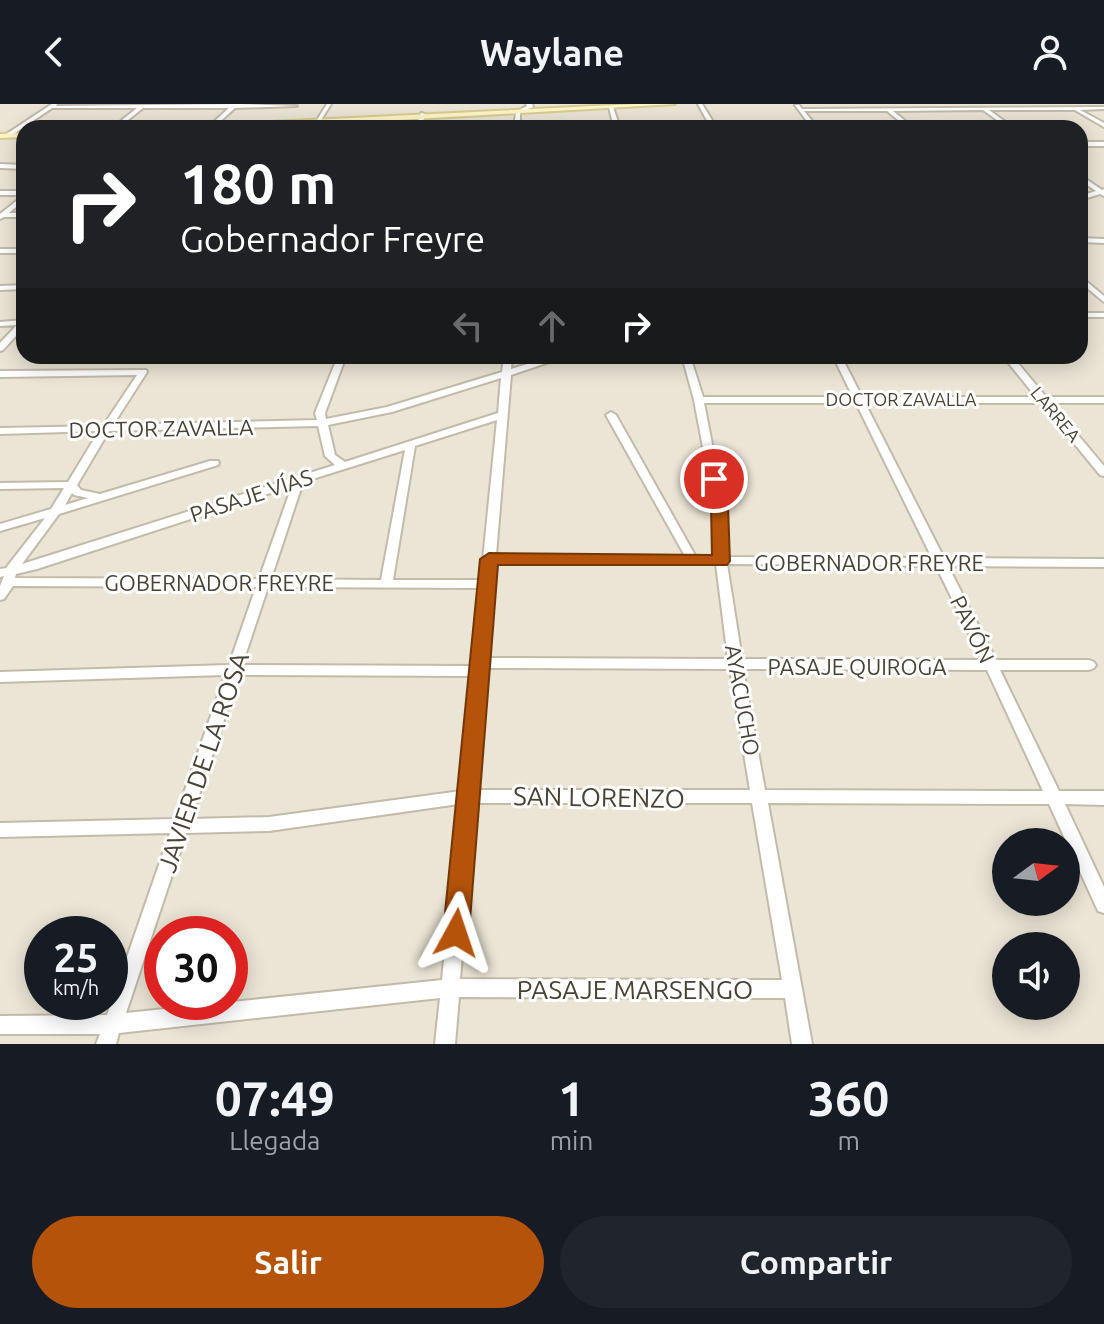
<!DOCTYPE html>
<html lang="es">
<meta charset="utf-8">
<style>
:root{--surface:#171b24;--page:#20242c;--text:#f1f3f6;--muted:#9ea1a6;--accent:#b45309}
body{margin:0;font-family:Ubuntu,sans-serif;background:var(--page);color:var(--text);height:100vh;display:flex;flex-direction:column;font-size:30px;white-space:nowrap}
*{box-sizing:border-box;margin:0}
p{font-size:26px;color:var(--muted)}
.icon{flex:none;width:44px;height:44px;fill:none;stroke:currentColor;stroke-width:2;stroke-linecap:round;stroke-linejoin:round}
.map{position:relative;height:940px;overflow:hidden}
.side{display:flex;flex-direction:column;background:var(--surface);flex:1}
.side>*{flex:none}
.guide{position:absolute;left:16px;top:16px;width:1072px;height:244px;border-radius:24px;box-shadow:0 4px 20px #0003;background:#202124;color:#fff;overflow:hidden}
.needle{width:52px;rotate:75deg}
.fabs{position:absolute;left:992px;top:724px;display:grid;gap:16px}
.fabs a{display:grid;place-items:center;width:88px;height:88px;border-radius:50%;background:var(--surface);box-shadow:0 4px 20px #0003;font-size:40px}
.speed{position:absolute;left:24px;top:812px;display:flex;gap:16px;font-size:40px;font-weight:700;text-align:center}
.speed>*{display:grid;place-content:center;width:104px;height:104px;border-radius:50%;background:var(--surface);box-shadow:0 4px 20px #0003;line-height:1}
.speed small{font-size:20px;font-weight:400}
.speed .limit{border:12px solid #d22;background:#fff;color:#111}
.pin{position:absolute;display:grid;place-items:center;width:68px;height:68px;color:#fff;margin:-34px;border:4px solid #fff;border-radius:50%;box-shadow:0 2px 8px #0007}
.me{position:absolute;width:88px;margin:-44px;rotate:5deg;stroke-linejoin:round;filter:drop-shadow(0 0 6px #0008)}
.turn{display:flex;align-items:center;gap:28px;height:168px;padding:0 32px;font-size:36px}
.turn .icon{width:104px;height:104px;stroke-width:2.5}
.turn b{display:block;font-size:56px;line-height:68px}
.lanes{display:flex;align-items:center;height:76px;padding:0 32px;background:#0003;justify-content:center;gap:40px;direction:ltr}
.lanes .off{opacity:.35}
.eta{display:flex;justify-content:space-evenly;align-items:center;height:136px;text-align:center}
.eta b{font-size:48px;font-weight:700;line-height:56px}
.button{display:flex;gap:16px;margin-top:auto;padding:16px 32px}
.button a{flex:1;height:92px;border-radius:48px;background:var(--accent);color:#fff;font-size:32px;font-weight:700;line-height:92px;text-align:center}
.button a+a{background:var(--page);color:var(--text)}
header{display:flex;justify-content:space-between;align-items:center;height:104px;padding:0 32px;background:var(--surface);font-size:36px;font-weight:700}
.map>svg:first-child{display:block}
</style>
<header><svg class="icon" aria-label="back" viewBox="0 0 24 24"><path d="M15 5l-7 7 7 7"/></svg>Waylane<svg class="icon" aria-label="person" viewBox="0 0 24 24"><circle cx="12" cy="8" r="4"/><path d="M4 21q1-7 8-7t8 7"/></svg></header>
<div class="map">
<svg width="1104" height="940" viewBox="0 0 1104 940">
<rect width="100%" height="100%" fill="#f5f2e8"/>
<path fill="#eae5d5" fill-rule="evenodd" d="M0 0H1104V940H0ZM24 24H1080V252H24ZM1006 738H1066V798H1006ZM42 830H110V898H42ZM162 830H230V898H162ZM1006 842H1066V902H1006Z"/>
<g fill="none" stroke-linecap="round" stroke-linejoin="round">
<g stroke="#c2bba9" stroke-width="6">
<path id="pedestrian" d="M21 53 24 50"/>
</g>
<g stroke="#c2bba9" stroke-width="4">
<path id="minor" d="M52 0H57L56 2 238 0 297 2 235 4 213 24H207L229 4H143L118 24H112L137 4H52L9 33H5V31Z
M327 0H331L321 16H317Z
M698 0H702L717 24H711Z
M795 1H799L802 5 1104 3V5L1080 6 1104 19V23L1075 6H989L1014 24H1008L983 6 893 7 914 24H908L887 7H804L818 24H812Z
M611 2 613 3 620 24H614L609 3Z
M518 8 520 9V24H514L516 9Z
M421 9 425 10 421 24H415Z
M1080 38H1104V42H1080Z
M0 60 24 61V65L0 64Z
M1080 71 1102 86 1104 85V92L1100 90 1080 96V92L1096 87 1080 76Z
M0 87H24V91H0Z
M24 91V96L9 109H24V113H4L0 115V110Z
M1080 134 1104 135V139L1080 138Z
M0 145H24V149H0Z
M1080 172 1104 192V198L1080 178Z
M24 181V185L0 186V182Z
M1080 209H1104V213H1080Z
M24 216V223L3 246 0 247V239L17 221 0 222V218Z
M338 252H346L325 309 326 315 387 303 502 268 504 252H512L511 265 554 252H567L511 271 496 451 685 452 606 311 611 308 616 311 696 453H715L714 402 694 296 682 252H690L703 293H853L833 252H841L862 293H1036L1003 252H1012L1046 293H1104V299H1051L1104 362V372L1100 371 1041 299H865L944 454 1104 455V463L948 462 996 556H1089L1094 558 1096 561 1094 564 1089 566H1000L1059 687H1104V701L1065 700 1104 783V809L1098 807 1049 700 768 699 812 940H792L785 894 459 893 455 940H435L440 894 119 929 116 940H96L100 930H0V912L107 911 170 729 0 733V719L175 715 225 571 0 578V568L229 561 256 483 13 482 4 495 0 496V482L4 472 0 473V465L6 464 45 414 0 427V420L51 405 64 384 0 385V379L68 378 99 327 0 330V324L103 322 137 271 0 273V267L146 266 147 268 113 321 317 316 315 309ZM501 274 498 309 345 358 335 351 328 321 392 308ZM704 299H856L932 454 727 453 724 402ZM497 316 481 476H393L415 342ZM318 322 325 352 335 361 22 460 59 410 218 361 219 359 218 357H210L100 390 81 386 77 381 109 327ZM405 346 381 476 271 475 303 378ZM292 382 259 475 15 474 16 470 37 465ZM72 389 74 391 88 394 65 401ZM495 459 716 460 728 555 487 554ZM727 460 936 462 982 556 742 555ZM268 483 481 484 473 562 242 561ZM486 564 730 565 750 686H476ZM743 565 987 566 1043 687 765 686ZM239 571 472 572 461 687 269 713 191 715ZM475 699H752L782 876 460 875ZM459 700 442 876 126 909 186 729 269 727Z"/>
</g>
<g stroke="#c2bba9" stroke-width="4">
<path id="tertiary" d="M526 0H532L533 3 516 10V8L527 2Z"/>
</g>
<g stroke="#d9cc93" stroke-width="4">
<path id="secondary" d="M636 0H675L260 24H148Z
M24 29V33L0 34V30Z"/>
</g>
<use href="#pedestrian" stroke="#fff" stroke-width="4"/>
<use href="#minor" fill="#fff" fill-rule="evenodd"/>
<use href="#tertiary" fill="#fff" fill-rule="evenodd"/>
<use href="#secondary" fill="#fff6c8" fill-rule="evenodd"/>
</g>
<path fill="#b45309" stroke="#753606" stroke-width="2" d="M714 371 722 375 728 402 730 457 727 461H498L469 829 466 838 456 842 447 838 443 829 480 455 489 449 712 451 711 402 706 375Z"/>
<g text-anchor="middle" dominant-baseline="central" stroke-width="6" stroke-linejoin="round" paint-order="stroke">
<g font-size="18" fill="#494335" stroke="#fff">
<text x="901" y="295">DOCTOR ZAVALLA</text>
<text transform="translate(1056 310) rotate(50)">LARREA</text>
</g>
<g font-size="22" fill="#494335" stroke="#fff">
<text transform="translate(161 324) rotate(-1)">DOCTOR ZAVALLA</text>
<text transform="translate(251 391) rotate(-18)">PASAJE VÍAS</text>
<text x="869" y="458">GOBERNADOR FREYRE</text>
<text x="219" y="478">GOBERNADOR FREYRE</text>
<text transform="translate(973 525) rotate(64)">PAVÓN</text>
<text x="857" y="562">PASAJE QUIROGA</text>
<text transform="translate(743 596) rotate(80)">AYACUCHO</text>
</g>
<g font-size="26" fill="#494335" stroke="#fff">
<text transform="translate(203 658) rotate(-71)">JAVIER DE LA ROSA</text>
<text transform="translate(599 693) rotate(1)">SAN LORENZO</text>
<text x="635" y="885">PASAJE MARSENGO</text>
</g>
</g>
</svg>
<div class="fabs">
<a><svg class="needle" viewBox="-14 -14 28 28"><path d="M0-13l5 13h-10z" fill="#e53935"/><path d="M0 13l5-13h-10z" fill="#9ea1a6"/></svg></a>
<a><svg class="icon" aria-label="sound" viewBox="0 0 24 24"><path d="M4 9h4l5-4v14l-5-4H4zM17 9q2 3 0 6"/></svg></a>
</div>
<div class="speed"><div>25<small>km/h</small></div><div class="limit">30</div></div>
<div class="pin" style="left:714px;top:375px;background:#d93025"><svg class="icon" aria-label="arrive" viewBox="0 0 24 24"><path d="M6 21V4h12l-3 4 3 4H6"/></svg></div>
<svg class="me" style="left:456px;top:829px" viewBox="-20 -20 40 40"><path d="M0-17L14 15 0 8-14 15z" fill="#b45309" stroke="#fff" stroke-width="4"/></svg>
<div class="guide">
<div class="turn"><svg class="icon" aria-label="right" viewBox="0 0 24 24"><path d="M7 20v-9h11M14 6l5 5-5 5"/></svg><div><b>180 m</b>Gobernador Freyre</div></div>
<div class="lanes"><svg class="icon off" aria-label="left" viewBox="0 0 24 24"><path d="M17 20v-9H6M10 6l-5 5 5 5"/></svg><svg class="icon off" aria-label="ahead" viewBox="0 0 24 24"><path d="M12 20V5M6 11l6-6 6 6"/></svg><svg class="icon" aria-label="right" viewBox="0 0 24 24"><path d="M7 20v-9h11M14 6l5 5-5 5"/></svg></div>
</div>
</div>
<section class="side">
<div class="eta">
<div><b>07:49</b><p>Llegada</p></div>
<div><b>1</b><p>min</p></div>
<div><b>360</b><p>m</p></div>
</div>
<div class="button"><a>Salir</a><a>Compartir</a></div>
</section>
